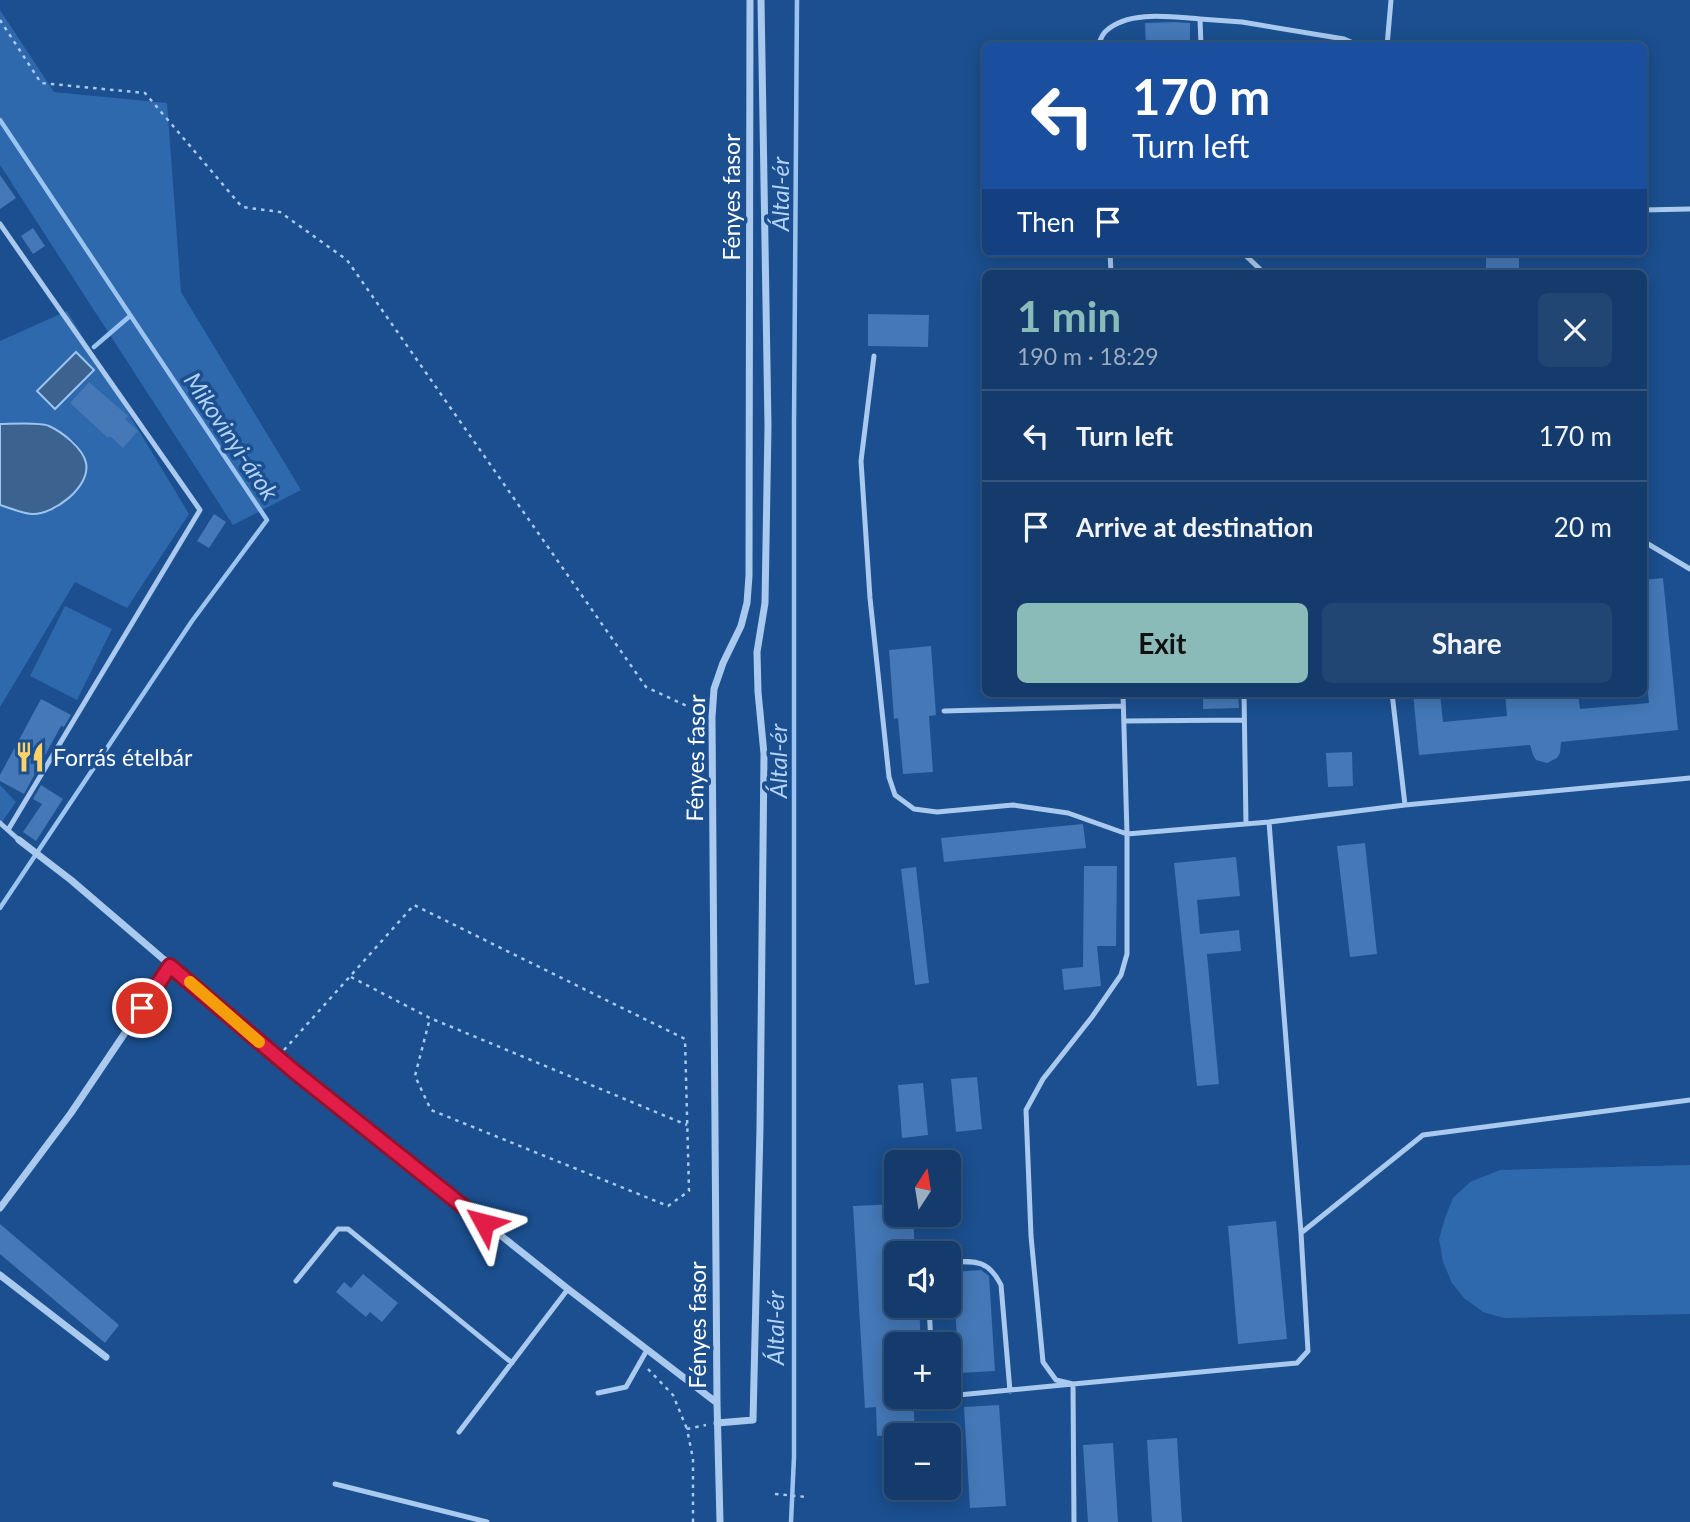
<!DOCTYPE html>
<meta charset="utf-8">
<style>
:root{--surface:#143b6b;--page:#214673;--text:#f1f3f6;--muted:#9dadc1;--line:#33557e;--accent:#8bbbb9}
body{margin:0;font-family:Lato,sans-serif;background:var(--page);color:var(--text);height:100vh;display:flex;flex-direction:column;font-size:26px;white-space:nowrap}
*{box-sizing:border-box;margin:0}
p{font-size:23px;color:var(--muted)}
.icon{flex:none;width:38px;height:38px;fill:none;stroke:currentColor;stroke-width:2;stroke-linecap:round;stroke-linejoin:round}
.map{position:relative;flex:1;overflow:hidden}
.panel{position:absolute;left:982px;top:270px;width:665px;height:427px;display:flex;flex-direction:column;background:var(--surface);border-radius:10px;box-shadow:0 4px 18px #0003,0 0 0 2px var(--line)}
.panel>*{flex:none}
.hud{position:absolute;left:982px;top:42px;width:665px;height:214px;border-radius:10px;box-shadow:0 4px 18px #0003,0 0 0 2px var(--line);background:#1a4fa0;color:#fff;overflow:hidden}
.needle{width:46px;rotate:12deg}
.fabs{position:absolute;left:884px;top:1150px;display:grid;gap:14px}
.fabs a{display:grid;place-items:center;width:77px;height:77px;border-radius:10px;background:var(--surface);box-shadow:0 4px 18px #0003,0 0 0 2px var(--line);font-size:35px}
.pin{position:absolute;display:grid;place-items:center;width:60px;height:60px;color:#fff;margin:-30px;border:4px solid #fff;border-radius:50%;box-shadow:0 2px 7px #0007}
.me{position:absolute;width:77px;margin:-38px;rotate:308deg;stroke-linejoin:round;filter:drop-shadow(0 0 5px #0008)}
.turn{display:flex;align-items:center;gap:24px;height:147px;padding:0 35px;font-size:32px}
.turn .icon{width:91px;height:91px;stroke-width:2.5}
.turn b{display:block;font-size:49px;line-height:60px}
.then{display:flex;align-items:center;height:66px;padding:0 35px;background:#0003;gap:14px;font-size:26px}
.round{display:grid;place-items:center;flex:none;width:74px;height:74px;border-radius:10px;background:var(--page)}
.head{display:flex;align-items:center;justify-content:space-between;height:119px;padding:0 35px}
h1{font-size:42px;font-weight:700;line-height:52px;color:var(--accent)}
.cta{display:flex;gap:14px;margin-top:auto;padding:14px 35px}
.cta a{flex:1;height:80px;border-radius:10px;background:var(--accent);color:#111;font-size:28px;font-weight:700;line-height:80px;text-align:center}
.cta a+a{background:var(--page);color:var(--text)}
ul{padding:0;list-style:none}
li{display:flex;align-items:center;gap:21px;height:91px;padding:0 35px;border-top:2px solid var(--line)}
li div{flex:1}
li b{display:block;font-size:26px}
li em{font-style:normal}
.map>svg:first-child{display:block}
</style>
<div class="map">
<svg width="1690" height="1522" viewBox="0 0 1690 1522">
<rect width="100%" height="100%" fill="#1b4f8f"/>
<path fill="#2e69ad" d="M0 10 54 92 167 103 181 292 301 490 233 525 0 165Z
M67 311 189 514 127 608 75 582 0 707V505L15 510 55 509 66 501 82 482 86 472V463L75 442 62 435 10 424H0V341Z
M65 606 112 629 77 700 30 676Z
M0 785 16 802 0 825Z
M1690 1165V1314L1504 1318 1483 1312 1464 1298 1452 1283 1443 1262 1439 1239 1445 1218 1453 1198 1470 1182 1500 1170Z"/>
<path fill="#3c6290" stroke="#9cc4f0" stroke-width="2" d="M76 352 94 370 55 409 37 391Z
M0 424C11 424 40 422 49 426 62 432 83 448 86 463 91 487 53 515 32 514 21 513 10 508 0 505Z"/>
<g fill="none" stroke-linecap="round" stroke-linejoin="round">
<path stroke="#9cc4f0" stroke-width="4.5" d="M0 120 267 520 192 621 0 908
M94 347 130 316
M791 1522 794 1457V424L797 0"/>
</g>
<path fill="#4478b7" d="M1175 22 1190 23V46H1146L1145 23Z
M0 175 16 198 0 209Z
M33 228 45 246 33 254 21 236Z
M1486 252H1519V273H1486Z
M868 314 929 315 928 347 868 346Z
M89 382 128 416 125 419 138 431 123 448 110 436 108 438 70 403Z
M214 514 226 522 209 548 197 541Z
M1663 578 1678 730 1561 742 1560 753 1557 758 1547 763 1536 760 1533 755 1530 745 1419 755 1413 693H1440L1443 722 1507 716 1505 693H1578L1580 709 1649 703 1643 646V580Z
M931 646 936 715 929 716 933 772 903 774 898 718 894 719 889 650Z
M1203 693H1238L1239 708 1203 709Z
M41 699 71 715 64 727 61 726 24 794 0 781V775Z
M1352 752 1353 786 1328 787 1326 753Z
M41 785 63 799 36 841 23 832 42 804 33 799Z
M1083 824 1086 848 944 862 941 838Z
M1365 843 1377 954 1350 957 1337 846Z
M1236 857 1240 896 1197 900 1200 934 1239 930 1241 951 1207 954 1219 1084 1197 1086 1174 863Z
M1084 866H1117L1116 946H1097L1101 986 1064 990 1062 969 1083 967Z
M916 867 929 983 915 985 901 869Z
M977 1077 982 1129 956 1132 951 1079Z
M923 1083 928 1135 902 1138 898 1085Z
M896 1204V1214H913L915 1253H896V1306H919L921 1344H896V1396H913L915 1433 877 1436 876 1407 865 1408 853 1206Z
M1276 1221 1287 1339 1238 1344 1228 1226Z
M0 1224 119 1325 105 1343 0 1254Z
M981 1270 989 1276 995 1371 959 1373 953 1272Z
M363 1274 398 1303 382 1322 370 1312 366 1317 336 1292 344 1282 351 1288Z
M999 1405 1006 1506 970 1508 964 1407Z
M1177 1438 1182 1522H1152L1147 1440Z
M1113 1443 1118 1522H1088L1083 1445Z"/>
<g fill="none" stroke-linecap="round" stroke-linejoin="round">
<path stroke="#a9c9ee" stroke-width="2.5" stroke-dasharray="3.5 5" stroke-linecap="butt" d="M0 20 41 83 145 93 242 207 280 212 347 260 646 687 702 713
M351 977 430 1018 687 1125
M284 1050 414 905 685 1039 689 1191 668 1206 431 1110 415 1076 430 1018
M648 1369 673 1395 687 1429
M775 1494 807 1497
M693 1522V1459L687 1429 706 1425"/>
<path stroke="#a9c9ee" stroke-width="5" d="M1098 46C1100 41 1102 34 1106 31 1129 10 1172 17 1200 19
M1201 46 1200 19 1242 22 1344 39 1360 46
M1387 46 1391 0
M1643 210 1690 209
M0 224 200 510 8 830
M1110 252 1111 273
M1242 252 1264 273
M874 356 861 461 870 598 889 777 895 795 914 809 937 812 1013 805 1068 813 1127 834 1269 822 1405 805 1690 778
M1643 541 1690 569
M1123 693 1127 834V954L1121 975 1092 1017 1043 1079 1026 1110 1031 1236 1043 1362 1056 1380 1073 1384 1297 1363 1308 1351 1301 1233
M1244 693 1246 824
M1392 693 1405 805
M944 711 1123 706
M1124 721 1244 720
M1269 822 1301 1233 1423 1135 1690 1100
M0 823 19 840
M948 1262C975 1261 988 1259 1001 1285L1010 1391
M296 1281 338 1229H348L512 1363
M929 1306 931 1344
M598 1393 626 1387 647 1350
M934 1396H943
M948 1396 1073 1384 1074 1522
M459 1432 568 1289
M335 1484 487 1522"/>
<path stroke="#a9c9ee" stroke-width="7" d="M19 840 71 880 295 1072 568 1289 717 1403
M0 1208 71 1113 170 966
M0 1275 106 1357
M717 1423 753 1420 760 1128 764 754 758 692 757 652 765 603 768 426 761 0
M720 1522 717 1403 712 717 714 689 723 663 741 626 747 603 749 576 750 0"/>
</g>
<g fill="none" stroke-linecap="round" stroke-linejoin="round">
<g stroke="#92132f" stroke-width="18">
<path id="route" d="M142 1008 170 966 295 1072 484 1223"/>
</g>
<use href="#route" stroke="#e11d48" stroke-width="12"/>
<path stroke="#f59e0b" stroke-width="12" d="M190 982 259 1042"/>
</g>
<defs>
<g id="restaurant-bare" transform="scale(2.415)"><path d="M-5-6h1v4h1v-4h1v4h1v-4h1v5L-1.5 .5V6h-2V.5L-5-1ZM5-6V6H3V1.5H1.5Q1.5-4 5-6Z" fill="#ffd166" stroke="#1b4f8f" stroke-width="2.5" paint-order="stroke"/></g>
</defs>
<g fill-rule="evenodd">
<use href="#restaurant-bare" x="30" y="757"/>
</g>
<g text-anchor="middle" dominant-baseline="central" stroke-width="7" stroke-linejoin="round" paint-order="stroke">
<g font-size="23" fill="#fff" stroke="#1b4f8f">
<text transform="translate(731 197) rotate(-90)">Fényes fasor</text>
<text transform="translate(695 758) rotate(-89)">Fényes fasor</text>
<text transform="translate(697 1325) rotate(-90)">Fényes fasor</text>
</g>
<g font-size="23" fill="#fff" stroke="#1b4f8f" text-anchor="start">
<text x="53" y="757">Forrás ételbár</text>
</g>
<g font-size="24" font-style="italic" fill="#b5d3f5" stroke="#1b4f8f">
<text transform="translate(779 194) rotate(-90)">Által-ér</text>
<text transform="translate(232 436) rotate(56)">Mikovinyi-árok</text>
<text transform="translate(777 761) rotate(-90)">Által-ér</text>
<text transform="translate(774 1328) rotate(-90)">Által-ér</text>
</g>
</g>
</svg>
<div class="fabs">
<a><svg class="needle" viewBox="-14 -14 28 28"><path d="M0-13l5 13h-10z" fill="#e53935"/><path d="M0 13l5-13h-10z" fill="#9dadc1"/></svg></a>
<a><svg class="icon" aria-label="sound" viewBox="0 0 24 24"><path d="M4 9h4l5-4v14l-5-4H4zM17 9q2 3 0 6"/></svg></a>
<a>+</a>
<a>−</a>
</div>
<div class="pin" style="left:142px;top:1008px;background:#d93025"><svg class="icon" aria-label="arrive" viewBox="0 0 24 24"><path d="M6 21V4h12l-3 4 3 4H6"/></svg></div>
<svg class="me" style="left:484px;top:1223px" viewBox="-20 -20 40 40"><path d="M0-17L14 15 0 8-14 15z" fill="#e11d48" stroke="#fff" stroke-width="4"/></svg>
<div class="hud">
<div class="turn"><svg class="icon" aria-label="left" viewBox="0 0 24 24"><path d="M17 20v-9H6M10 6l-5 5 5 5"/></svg><div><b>170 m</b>Turn left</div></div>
<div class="then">Then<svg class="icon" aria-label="arrive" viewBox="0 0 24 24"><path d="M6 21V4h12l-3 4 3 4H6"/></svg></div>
</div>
<section class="panel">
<div class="head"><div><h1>1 min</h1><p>190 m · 18:29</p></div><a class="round"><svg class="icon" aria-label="close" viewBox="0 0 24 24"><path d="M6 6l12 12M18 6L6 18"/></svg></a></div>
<ul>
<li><svg class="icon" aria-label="left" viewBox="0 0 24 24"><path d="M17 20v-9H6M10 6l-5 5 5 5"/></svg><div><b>Turn left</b></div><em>170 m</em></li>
<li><svg class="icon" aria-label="arrive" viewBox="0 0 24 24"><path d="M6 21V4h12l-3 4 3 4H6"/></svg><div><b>Arrive at destination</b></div><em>20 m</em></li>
</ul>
<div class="cta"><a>Exit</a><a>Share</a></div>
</section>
</div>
